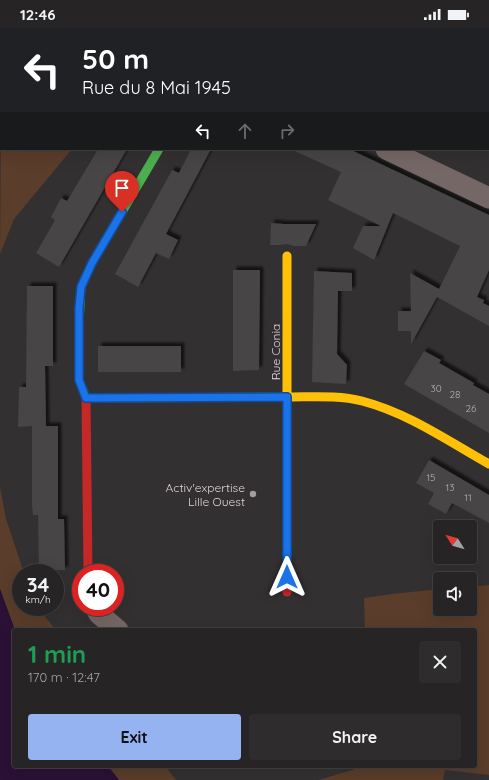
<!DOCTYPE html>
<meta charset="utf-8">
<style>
:root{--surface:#262425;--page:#2e2c2d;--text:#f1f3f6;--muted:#a4a4a7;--line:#424142;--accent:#95b2f1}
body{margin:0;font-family:Quicksand,sans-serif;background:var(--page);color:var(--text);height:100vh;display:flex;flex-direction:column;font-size:15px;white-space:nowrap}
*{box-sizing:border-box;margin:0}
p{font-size:13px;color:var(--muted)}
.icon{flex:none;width:22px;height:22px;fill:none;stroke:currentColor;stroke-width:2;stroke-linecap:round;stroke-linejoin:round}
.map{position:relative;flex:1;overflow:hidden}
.side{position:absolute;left:12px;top:600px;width:465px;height:140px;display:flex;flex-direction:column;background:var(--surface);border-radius:4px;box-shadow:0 4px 16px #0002,0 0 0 1px var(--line)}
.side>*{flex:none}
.guide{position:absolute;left:0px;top:0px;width:489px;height:122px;box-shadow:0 4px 16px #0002,0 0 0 1px var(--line);background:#202124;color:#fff;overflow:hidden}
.needle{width:26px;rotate:307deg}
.fabs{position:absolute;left:433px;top:492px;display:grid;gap:8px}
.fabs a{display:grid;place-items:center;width:44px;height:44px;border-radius:4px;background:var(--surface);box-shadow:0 4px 16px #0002,0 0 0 1px var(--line);font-size:20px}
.speed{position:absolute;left:12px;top:536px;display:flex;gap:8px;font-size:20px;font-weight:700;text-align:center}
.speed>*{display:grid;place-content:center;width:52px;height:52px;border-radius:50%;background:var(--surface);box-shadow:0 4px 16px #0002,0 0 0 1px var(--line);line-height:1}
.speed small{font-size:10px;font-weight:400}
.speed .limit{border:6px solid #d22;background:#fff;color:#111}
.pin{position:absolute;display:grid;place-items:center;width:34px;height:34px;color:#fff;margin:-41px -17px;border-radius:50% 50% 50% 0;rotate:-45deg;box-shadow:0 0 4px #0007}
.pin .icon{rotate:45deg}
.me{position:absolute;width:44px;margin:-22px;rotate:0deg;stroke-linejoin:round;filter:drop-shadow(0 0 3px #0008)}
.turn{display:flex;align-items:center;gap:14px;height:84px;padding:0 16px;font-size:18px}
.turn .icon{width:52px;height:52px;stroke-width:2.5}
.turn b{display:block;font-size:28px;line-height:34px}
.lanes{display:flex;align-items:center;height:38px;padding:0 16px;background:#0003;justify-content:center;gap:20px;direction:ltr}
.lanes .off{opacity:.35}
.round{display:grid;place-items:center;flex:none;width:42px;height:42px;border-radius:4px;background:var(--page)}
.summary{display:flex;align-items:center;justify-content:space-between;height:68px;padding:0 16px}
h1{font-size:24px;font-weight:700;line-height:30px;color:#1e9e55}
.action{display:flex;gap:8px;margin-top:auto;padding:8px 16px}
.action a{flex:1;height:46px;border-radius:4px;background:var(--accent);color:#111;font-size:16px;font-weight:700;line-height:46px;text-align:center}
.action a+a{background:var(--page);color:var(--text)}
.status{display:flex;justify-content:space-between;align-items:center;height:28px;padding:0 20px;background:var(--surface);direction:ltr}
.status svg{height:11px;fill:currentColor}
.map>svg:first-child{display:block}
</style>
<div class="status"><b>12:46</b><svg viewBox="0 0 49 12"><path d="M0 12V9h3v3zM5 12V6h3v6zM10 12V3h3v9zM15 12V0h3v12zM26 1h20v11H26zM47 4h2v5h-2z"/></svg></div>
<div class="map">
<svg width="489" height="752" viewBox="0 0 489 752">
<defs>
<filter id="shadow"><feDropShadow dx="3.5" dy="-3.5" stdDeviation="1" flood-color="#0009"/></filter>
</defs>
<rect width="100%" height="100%" fill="#333031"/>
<path fill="#5a3d2a" d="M1 92V121H72L14 191 0 226Z
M0 459 6 491 24 545H21V579H37L56 602H15L0 561Z
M489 557V747L445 742 443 752H318L366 738H475V602H365L364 570 392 566 440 561V581H470V559Z
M108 738H165L176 752H119Z"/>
<path fill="#2a1135" d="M0 561 15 602 14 738H108L119 752H0Z"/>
<path fill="#474445" filter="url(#shadow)" d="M98 121H127L59 239 36 225 55 192 51 189 61 170 67 173Z
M191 121H211L166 206 178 212 169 231 156 225 138 259 115 246 172 142 179 145Z
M290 121H349L489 187V242L477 269 484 272 483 275 489 278V298L437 269 411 316V303H398V283H411L410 245 439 261 460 218 393 185 374 232 353 220 363 198H381L328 172 341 144Z
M271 195 284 196H316L306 218H294L287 216 280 217H270Z
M233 242H260L259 342 233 343Z
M314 243 352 245V263H338L337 326 347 337 346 356 312 354Z
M27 258H53V338H45L46 398H58V491H64L65 542H39L38 487H33L32 477V398L18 399 19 359H26Z
M98 318H181V344H98Z
M424 323 441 332 439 335 474 355 473 357 489 366V405L404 356Z
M429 432 489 467V495L452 475 446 486 428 476 434 465 416 455Z"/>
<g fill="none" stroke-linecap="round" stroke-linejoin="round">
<path stroke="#756765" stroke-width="10" d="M387 1V0"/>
<path stroke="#756765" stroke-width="21" d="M323 1V0
M386 121 489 170
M95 579 99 586 118 602"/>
<path stroke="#4caf50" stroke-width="9" d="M79 296 81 259 92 235 159 121
M86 370 289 369"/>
<path stroke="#ffc107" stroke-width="9" d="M287 228V425
M289 369C313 369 339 367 362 373 408 385 448 413 489 436"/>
<path stroke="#c62828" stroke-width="9" d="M79 296V352L86 370 88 545
M287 425V564"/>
</g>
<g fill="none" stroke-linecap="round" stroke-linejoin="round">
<g stroke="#114b97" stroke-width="10">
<path id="route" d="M122 184 92 235 81 259 79 280V352L86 370 287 369V549"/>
</g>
<use href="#route" stroke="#1a73e8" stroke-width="7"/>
</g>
<circle fill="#a29ea0" stroke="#342f30" stroke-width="1.5" cx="253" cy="466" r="4"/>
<g text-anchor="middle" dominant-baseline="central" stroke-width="4" stroke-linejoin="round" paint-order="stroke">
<g font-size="10" fill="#b8b4b6">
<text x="436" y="360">30</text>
<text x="455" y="366">28</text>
<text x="471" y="380">26</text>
<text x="431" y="449">15</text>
<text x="450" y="459">13</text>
<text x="468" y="469">11</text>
</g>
<g font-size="12" fill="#dedadb" stroke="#342f30">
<text transform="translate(275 324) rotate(-90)">Rue Conia</text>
</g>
<g font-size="12" fill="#dedadb" stroke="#342f30" text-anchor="end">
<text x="245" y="459">Activ'expertise<tspan x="245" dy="14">Lille Ouest</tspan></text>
</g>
</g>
</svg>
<div class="fabs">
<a><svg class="needle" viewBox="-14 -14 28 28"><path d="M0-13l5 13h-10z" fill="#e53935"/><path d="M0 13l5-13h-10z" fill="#a4a4a7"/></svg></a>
<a><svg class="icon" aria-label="sound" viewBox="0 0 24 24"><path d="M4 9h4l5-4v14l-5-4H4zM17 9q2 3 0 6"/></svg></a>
</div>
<div class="speed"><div>34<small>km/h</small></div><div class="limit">40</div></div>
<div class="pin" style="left:122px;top:184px;background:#d93025"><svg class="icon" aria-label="arrive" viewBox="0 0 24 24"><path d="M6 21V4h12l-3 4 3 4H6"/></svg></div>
<svg class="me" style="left:287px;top:549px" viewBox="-20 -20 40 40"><path d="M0-17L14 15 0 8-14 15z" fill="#1a73e8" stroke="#fff" stroke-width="4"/></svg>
<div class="guide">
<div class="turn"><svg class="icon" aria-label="left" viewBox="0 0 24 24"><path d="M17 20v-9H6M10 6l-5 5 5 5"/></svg><div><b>50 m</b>Rue du 8 Mai 1945</div></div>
<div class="lanes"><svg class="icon" aria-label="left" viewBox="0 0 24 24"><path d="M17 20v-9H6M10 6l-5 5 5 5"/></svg><svg class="icon off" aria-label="ahead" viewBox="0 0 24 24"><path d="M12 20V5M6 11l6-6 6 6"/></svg><svg class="icon off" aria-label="right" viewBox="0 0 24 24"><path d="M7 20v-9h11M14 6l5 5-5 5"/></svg></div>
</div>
<section class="side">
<div class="summary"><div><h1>1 min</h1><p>170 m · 12:47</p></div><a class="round"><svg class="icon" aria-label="close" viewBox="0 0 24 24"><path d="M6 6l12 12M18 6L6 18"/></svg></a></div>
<div class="action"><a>Exit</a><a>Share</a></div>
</section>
</div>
